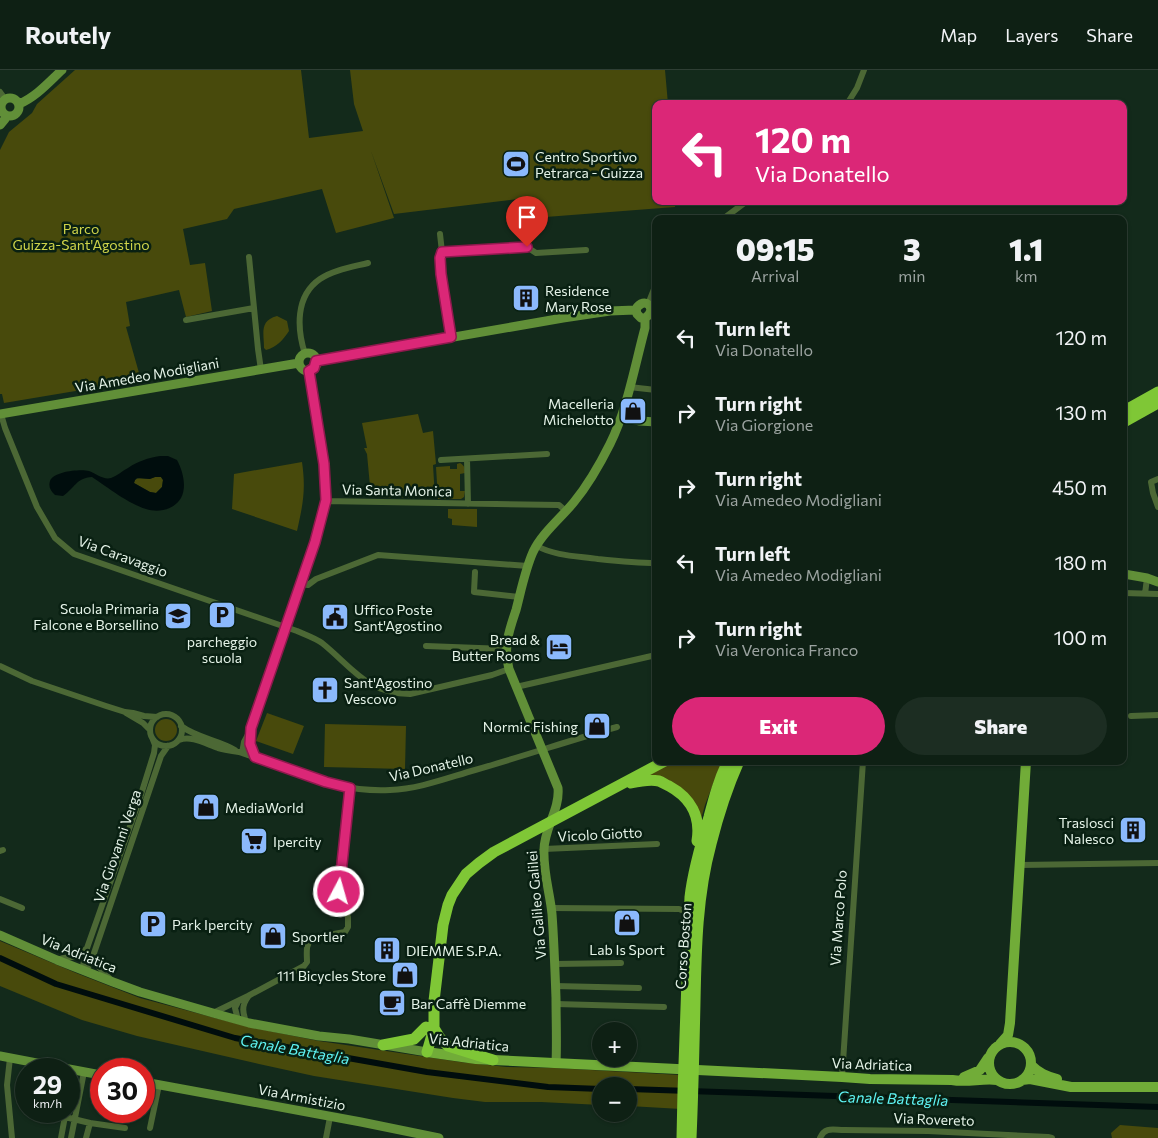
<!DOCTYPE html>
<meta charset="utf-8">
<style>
:root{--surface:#0e2014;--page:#1c2d22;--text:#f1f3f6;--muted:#9ba3a0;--line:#2e3e34;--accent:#db2777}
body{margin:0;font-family:Commissioner,sans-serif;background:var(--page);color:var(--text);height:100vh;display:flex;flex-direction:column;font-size:19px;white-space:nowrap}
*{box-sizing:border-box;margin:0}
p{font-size:16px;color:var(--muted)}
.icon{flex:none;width:28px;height:28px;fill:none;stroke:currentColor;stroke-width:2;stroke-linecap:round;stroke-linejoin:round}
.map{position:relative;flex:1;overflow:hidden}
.sheet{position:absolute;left:652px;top:145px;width:475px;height:550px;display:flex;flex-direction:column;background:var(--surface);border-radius:10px;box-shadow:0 1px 4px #0004,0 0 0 1px var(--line)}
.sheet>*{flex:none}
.banner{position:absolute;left:652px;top:30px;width:475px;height:105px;border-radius:10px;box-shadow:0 1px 4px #0004,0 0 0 1px var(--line);background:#db2777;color:#fff;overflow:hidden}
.fabs{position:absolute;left:592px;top:952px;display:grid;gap:10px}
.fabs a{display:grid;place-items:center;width:45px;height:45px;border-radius:50%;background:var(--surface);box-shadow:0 1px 4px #0004,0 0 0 1px var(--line);font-size:25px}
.speed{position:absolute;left:15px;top:988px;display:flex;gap:10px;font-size:25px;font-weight:700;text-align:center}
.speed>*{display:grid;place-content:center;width:65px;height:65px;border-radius:50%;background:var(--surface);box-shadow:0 1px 4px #0004,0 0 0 1px var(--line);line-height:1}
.speed small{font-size:12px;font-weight:400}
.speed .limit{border:8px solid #d22;background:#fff;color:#111}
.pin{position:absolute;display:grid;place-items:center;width:42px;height:42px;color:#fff;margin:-51px -21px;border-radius:50% 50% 50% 0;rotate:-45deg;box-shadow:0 0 5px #0007}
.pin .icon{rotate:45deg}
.me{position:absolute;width:55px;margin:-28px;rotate:6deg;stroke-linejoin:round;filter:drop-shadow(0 0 4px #0008)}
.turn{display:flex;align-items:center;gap:18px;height:105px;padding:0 20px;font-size:22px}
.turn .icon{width:65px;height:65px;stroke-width:2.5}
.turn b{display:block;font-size:35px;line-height:42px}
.eta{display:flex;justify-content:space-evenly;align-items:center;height:85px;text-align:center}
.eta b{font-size:30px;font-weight:800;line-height:35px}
.action{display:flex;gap:10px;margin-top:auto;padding:10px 20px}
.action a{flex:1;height:58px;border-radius:30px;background:var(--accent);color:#fff;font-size:20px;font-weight:800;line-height:58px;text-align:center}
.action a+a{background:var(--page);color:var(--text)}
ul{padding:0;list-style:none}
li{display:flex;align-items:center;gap:15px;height:75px;padding:0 20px}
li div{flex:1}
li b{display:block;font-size:19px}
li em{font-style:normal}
header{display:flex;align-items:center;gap:30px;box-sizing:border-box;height:70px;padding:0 25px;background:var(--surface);border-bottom:1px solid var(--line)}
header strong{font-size:24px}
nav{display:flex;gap:28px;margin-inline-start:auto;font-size:18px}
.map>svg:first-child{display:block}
</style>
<header>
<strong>Routely</strong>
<nav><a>Map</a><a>Layers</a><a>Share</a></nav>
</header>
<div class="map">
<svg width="1158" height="1068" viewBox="0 0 1158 1068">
<rect width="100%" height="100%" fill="#132a1b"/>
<path fill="#484a0c" d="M75 0H301L309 68 363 61 354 34 350 0H665L668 34H656V131H675V137L520 149 518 129 394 144 371 81 394 148 336 163 322 119 234 139 227 149 183 159 190 195 205 193 212 241 186 247 179 220 126 232 130 256 126 257 141 310 4 333 2 324H0V80L9 62 32 43 37 34Z
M277 246 287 251 289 261C283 270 277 277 266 280L264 278C264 263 259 251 277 246Z
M418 344 423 363 433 361 436 394 433 395 435 428 371 427 367 384 364 378H367L362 353Z
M302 392C306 420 303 434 297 461L232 439 234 404Z
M460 393C465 396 465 398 465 403L460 404V421H465L464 427 461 429H438L436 397 450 396V399H457V394Z
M155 407H161L163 410 162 417 156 423 150 422 134 413 135 410C141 406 148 411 155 407Z
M448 439H477V457L452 455V449L448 448Z
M267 643 304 656 293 684 256 671Z
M155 660a11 11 0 1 1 22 0a11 11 0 1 1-22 0Z
M325 654 406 656 405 699 324 697Z
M665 691H722L705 735 700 753 692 733 645 709Z
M0 871 76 903 140 928 249 957 319 971 460 992 507 997 555 998 681 1005V1039L629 1036V1016H601V1035L541 1032H485L453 1028 314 1006 259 994 137 966 82 950 0 916Z
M1120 1055 1158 1058V1068H1112L1111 1063Z"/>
<path fill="#000d0d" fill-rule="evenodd" d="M160 386H168L177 390C183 401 187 417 181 428 174 440 158 443 146 439 129 434 107 417 92 407 76 408 75 418 63 426L55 425C51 421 48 417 50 411 54 401 81 399 89 401 97 404 103 410 111 408 117 406 122 401 128 398 138 391 148 388 160 386ZM155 407H161L163 410 162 417 156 423 150 422 134 413 135 410 137 408 150 409Z"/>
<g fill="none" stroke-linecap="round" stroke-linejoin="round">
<path stroke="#000d0d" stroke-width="6" d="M0 888 56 914 235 968 427 1002 548 1017 601 1019
M629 1019 1158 1037"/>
<path stroke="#4c6835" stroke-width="6" d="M0 22 5 29
M847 34 857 18 864 0
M723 149 747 131
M440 164 442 182 440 187 441 204 451 267
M442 182 527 177 536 183 586 180
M249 187 258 279 261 300
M648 234 656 214
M186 250 254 238
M305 284C297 259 295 226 320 209 333 200 352 197 368 193
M629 317 656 320
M1 344 5 358 37 437 55 468 74 484 297 561C306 565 315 568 322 573 352 597 367 624 410 624L492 605 509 599
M467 389 468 434
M441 390 547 384
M1158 409 1151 412 1153 423 1158 437
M325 431 559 435 566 441
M537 476C555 486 577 486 598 489 617 491 637 493 656 493
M475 502 474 522 519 527
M301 514 308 515 316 509 378 485 528 496
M1124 523 1158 524
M1145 524 1147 508
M426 576 505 579
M0 596 32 611 106 636 125 642 133 643 144 646 157 647
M516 617 656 585
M126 643 143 653 150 660
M150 660a16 16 0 1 1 32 0a16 16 0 1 1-32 0Z
M1131 646 1158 645
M181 656C197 668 218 670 235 680
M179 670C191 665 206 674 218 678 225 680 232 681 239 682L337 715C354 719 372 721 390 720 419 719 447 708 475 700 523 686 569 671 617 657
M242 683 244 672 251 659 315 473 325 431 324 394 309 301
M245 684 250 674 251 663
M544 779 657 774
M0 781 3 780
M1020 795 1158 793
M0 829 22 838
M551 838 679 839 692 844
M93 886 98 896 111 910
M57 890C70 884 75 892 86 879
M555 894 621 893
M84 901 83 896 87 878 139 731 154 683 155 675 153 670
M84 901 88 897 91 892 161 686 168 676
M555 916 639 918
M238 932 235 938 238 950
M556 934 664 937
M213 943 248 926 304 896 307 892C307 884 305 874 312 868L345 862 348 857V847L339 822 350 718
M246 952C243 943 241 936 248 927
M10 988 7 1015 12 1068
M842 1007 863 691
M69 1029 75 1000
M65 1047 90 1053 125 1058
M150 1058 159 1015
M61 1068 66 1041
M71 1068 84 1002
M86 1068 90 1053
M326 1068 330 1047
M820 1068C825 1056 834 1060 844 1060L928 1061 1048 1067 1052 1068"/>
<path stroke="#618f38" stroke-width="9" d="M1 37a9 9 0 1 1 18 0a9 9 0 1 1-18 0Z
M19 34C36 27 49 12 62 0
M0 55 5 49 6 45
M299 292a9 9 0 1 1 18 0a9 9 0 1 1-18 0Z
M316 291 563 248 610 241 635 240
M0 344 299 293
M622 347 640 351 656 352
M1124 504 1147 508 1158 512
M0 865 57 890 113 912 140 922 213 943 249 953 319 966 349 969 427 982
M0 986 68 999
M556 993C557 972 556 950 556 928 555 900 554 872 552 844 550 823 543 802 544 780 544 758 560 740 558 718L509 599C503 577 509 561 516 540 521 521 525 500 533 482 542 463 561 448 574 432 588 415 600 394 610 374 627 340 635 295 645 258V248C659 239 644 225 636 239L637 244 641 248H645
M69 999 101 1005
M144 1012 361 1052 439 1068"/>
<path stroke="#71ac38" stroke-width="10" d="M989 993a21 21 0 1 1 42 0a21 21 0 1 1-42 0Z
M1000 974 1008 965 1010 953 1026 691
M427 982 476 989 493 990 842 1007 870 1009 952 1010C967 1013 982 1008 997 1010
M1031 995C1039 1003 1046 1006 1057 1009
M964 1007 980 1000 988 988
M1022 1010 1030 1009 1071 1017H1158"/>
<path stroke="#7fc736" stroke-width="11" d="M1124 341 1158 322
M1124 352 1158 333
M631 713C640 711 649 709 659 711 662 712 666 715 669 716 691 728 701 747 697 771
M434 958 440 968 448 976 493 990
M383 975 414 969 426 957
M427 982 434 958V931L443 855 448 835 452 825 466 804 479 793 494 782 665 691
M682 1068 683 1022 690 827C693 800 701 773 709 747 714 728 719 709 728 691
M691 1068C693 1023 694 977 695 932 696 879 697 825 711 774 718 746 727 718 739 691"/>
</g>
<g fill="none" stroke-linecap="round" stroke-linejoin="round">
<g stroke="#8e194d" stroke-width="12">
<path id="route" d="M339 822 350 718 326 712 255 687 250 674 251 658 315 472 326 430 324 394 309 301 314 298 316 291 451 267 441 204 440 188 442 182 527 177"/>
</g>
<use href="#route" stroke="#db2777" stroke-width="9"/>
</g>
<defs>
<g id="stadium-square" transform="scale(1.4375)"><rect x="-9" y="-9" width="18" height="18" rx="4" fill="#8bb9fc" stroke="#092012"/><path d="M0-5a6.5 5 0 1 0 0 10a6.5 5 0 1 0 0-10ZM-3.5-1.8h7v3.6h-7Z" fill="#111"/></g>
<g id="building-square" transform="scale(1.4375)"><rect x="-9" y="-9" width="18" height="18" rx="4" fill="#8bb9fc" stroke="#092012"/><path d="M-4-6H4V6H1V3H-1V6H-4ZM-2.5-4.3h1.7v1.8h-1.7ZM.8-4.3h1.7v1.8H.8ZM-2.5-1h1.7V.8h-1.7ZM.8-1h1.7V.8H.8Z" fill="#111"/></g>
<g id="shop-square" transform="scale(1.4375)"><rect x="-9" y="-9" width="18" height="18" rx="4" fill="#8bb9fc" stroke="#092012"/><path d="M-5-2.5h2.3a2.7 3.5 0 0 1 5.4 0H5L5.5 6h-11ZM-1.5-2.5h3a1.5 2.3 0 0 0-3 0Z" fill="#111"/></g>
<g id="parking-square" transform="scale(1.4375)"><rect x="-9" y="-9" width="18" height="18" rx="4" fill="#8bb9fc" stroke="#092012"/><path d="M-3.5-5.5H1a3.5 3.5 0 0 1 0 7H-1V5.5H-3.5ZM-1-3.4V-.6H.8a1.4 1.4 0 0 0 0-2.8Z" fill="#111"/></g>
<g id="school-square" transform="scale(1.4375)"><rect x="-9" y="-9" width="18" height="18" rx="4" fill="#8bb9fc" stroke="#092012"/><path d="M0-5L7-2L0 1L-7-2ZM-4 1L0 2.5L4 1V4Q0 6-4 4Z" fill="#111"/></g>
<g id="civic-square" transform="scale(1.4375)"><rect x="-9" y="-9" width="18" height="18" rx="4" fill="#8bb9fc" stroke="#092012"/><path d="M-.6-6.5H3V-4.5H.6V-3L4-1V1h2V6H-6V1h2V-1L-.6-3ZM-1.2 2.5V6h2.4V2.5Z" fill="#111"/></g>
<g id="hotel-square" transform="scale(1.4375)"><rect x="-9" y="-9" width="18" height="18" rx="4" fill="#8bb9fc" stroke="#092012"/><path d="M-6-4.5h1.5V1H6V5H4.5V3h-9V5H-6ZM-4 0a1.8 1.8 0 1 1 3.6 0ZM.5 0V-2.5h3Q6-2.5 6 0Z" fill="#111"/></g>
<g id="church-square" transform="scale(1.4375)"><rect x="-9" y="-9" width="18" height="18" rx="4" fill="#8bb9fc" stroke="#092012"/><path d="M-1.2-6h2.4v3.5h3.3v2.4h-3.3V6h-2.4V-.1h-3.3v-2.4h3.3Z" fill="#111"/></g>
<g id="supermarket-square" transform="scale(1.4375)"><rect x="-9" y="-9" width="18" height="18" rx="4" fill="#8bb9fc" stroke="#092012"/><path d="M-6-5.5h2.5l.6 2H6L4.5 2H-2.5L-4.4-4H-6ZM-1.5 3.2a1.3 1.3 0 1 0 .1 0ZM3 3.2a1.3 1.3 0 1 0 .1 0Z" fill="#111"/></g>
<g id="cafe-square" transform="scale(1.4375)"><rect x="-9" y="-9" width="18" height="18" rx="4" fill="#8bb9fc" stroke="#092012"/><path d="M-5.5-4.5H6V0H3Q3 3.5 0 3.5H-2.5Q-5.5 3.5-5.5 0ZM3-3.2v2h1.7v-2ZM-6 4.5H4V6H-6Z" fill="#111"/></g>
</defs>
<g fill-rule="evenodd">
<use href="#stadium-square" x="516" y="94"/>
<use href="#building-square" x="526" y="228"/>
<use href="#shop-square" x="633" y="341"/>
<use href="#parking-square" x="222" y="545"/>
<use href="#school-square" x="178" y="546"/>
<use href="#civic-square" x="335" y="547"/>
<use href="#hotel-square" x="559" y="577"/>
<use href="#church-square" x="325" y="620"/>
<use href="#shop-square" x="597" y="656"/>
<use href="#shop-square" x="206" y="737"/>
<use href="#building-square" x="1133" y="760"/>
<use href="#supermarket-square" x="254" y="771"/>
<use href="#shop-square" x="627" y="853"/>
<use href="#parking-square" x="153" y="854"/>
<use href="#shop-square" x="273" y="866"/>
<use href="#building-square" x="387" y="880"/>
<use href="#shop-square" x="405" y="905"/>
<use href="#cafe-square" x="392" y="933"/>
</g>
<g text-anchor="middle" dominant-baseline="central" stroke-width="5" stroke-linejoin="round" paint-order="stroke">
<g font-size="14" fill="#e5f3e8" stroke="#092012" text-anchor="start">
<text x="535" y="86">Centro Sportivo<tspan x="535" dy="16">Petrarca - Guizza</tspan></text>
<text x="545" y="220">Residence<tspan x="545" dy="16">Mary Rose</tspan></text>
<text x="614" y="333" text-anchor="end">Macelleria<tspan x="614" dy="16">Michelotto</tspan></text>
<text x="159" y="538" text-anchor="end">Scuola Primaria<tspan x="159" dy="16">Falcone e Borsellino</tspan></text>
<text x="354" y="539">Uffico Poste<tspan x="354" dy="16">Sant'Agostino</tspan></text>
<text x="540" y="569" text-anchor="end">Bread &amp;<tspan x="540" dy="16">Butter Rooms</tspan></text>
<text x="222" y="571" text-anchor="middle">parcheggio<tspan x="222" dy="16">scuola</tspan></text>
<text x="344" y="612">Sant'Agostino<tspan x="344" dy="16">Vescovo</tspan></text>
<text x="578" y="656" text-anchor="end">Normic Fishing</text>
<text x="225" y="737">MediaWorld</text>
<text x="1114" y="752" text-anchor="end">Traslosci<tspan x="1114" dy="16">Nalesco</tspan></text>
<text x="273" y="771">Ipercity</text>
<text x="172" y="854">Park Ipercity</text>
<text x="292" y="866">Sportler</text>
<text x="627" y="879" text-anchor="middle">Lab Is Sport</text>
<text x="406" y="880">DIEMME S.P.A.</text>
<text x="386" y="905" text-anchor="end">111 Bicycles Store</text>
<text x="411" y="933">Bar Caffè Diemme</text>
</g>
<g font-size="14" fill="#cfd44a" stroke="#092012">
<text x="81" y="158">Parco<tspan x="81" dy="16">Guizza-Sant'Agostino</tspan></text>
</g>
<g font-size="14" fill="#e5f3e8" stroke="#092012">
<text transform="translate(147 305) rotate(-10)">Via Amedeo Modigliani</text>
<text transform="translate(397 420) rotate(1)">Via Santa Monica</text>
<text transform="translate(123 486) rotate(20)">Via Caravaggio</text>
<text transform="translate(431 697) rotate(-13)">Via Donatello</text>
<text transform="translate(600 764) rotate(-3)">Vicolo Giotto</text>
<text transform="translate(117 776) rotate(-71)">Via Giovanni Verga</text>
<text transform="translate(536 835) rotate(-95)">Via Galileo Galilei</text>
<text transform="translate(838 848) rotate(-86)">Via Marco Polo</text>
<text transform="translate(683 876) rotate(-86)">Corso Boston</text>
<text transform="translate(79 883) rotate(22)">Via Adriatica</text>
<text transform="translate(469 972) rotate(6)">Via Adriatica</text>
<text transform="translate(872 994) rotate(2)">Via Adriatica</text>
<text transform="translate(302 1027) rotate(11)">Via Armistizio</text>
<text transform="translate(934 1049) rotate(2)">Via Rovereto</text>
</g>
<g font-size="15" font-style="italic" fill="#5ff4f4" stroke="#092012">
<text transform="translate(295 979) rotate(10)">Canale Battaglia</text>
<text transform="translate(893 1028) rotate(2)">Canale Battaglia</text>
</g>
</g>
</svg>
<div class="fabs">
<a>+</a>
<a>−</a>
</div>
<div class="speed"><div>29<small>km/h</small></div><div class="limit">30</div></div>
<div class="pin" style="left:527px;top:177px;background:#d93025"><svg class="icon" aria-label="arrive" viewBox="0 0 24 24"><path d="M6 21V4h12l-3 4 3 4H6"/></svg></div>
<svg class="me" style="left:339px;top:822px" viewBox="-20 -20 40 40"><circle r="17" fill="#db2777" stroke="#fff" stroke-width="3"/><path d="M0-11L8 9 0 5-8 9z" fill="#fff"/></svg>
<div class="banner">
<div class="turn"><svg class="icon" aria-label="left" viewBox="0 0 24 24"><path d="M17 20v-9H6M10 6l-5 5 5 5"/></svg><div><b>120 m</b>Via Donatello</div></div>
</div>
<section class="sheet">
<div class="eta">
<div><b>09:15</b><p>Arrival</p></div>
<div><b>3</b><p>min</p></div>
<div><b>1.1</b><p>km</p></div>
</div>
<ul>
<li><svg class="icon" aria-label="left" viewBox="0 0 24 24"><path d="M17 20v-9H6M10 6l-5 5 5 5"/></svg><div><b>Turn left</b><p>Via Donatello</p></div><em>120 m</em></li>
<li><svg class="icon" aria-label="right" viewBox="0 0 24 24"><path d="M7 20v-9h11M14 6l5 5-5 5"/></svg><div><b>Turn right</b><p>Via Giorgione</p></div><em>130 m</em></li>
<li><svg class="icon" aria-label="right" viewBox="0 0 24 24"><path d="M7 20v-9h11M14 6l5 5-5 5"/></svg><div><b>Turn right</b><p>Via Amedeo Modigliani</p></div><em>450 m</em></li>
<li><svg class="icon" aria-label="left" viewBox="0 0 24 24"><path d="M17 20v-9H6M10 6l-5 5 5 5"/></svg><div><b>Turn left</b><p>Via Amedeo Modigliani</p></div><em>180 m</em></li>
<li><svg class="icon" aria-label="right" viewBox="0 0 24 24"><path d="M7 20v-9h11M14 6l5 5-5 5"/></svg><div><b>Turn right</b><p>Via Veronica Franco</p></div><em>100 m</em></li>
</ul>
<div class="action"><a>Exit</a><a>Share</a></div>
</section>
</div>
